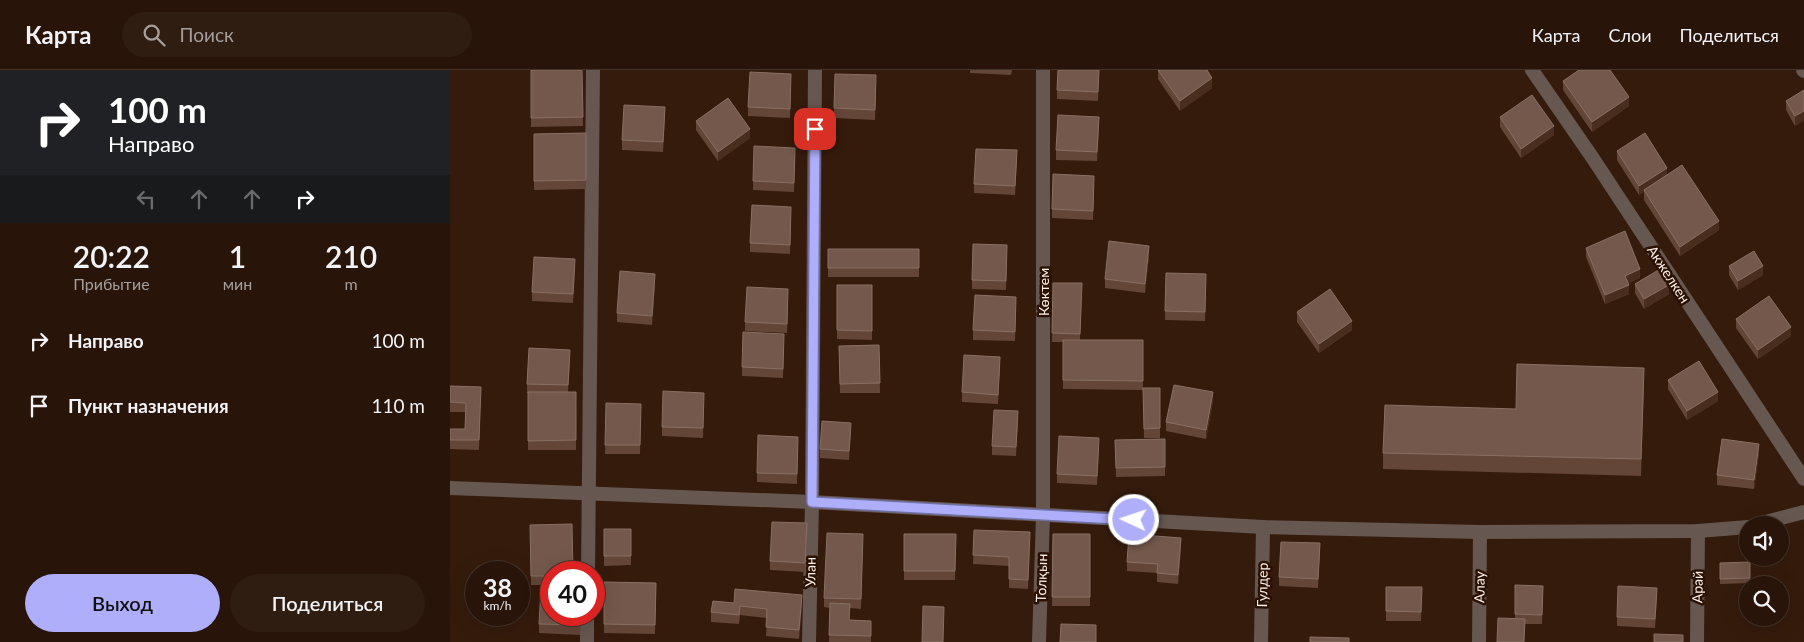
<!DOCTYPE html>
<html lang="ru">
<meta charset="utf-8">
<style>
:root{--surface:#281409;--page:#301d12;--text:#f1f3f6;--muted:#a59e9c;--line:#44332a;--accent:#aeaefb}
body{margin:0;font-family:Lato,sans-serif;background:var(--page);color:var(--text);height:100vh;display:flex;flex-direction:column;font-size:19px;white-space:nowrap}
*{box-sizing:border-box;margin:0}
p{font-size:16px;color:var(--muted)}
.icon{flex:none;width:28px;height:28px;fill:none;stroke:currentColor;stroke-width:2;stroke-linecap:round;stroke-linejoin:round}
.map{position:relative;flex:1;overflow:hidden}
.drawer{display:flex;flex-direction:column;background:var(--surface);width:450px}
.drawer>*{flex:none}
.top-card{background:#202124;color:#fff;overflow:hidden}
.controls{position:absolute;left:1289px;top:446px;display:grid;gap:10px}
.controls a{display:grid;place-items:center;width:50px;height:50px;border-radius:50%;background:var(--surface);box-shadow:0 5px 20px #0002,0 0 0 1px var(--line);font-size:25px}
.speed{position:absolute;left:15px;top:491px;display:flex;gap:10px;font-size:25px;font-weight:700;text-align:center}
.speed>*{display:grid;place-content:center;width:65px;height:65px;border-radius:50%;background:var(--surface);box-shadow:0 5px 20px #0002,0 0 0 1px var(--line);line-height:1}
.speed small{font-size:12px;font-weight:400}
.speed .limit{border:8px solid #d22;background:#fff;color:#111}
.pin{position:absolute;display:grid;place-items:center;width:42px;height:42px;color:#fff;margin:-21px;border-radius:10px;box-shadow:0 2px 8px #0006}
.me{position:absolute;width:55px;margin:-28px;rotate:273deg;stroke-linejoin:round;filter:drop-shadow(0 0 4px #0008)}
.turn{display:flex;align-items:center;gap:18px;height:105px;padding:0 25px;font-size:22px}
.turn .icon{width:65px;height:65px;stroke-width:2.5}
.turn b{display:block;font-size:35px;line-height:42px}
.lanes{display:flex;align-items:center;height:48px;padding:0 25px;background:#0003;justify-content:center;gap:25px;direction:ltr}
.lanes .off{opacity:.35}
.eta{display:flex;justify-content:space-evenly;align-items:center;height:85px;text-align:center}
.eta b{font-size:30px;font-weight:600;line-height:35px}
.button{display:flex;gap:10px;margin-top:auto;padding:10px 25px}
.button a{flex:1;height:58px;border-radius:30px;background:var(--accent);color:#111;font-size:20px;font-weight:600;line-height:58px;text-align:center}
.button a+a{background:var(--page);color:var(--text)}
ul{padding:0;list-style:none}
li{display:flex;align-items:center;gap:15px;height:65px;padding:0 25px}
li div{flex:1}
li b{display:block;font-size:19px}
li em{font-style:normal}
header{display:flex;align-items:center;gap:30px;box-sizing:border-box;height:70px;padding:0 25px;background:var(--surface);border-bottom:1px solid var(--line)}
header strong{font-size:24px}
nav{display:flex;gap:28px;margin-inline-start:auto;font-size:18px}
.search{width:350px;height:45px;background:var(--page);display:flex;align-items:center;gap:12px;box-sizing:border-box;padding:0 18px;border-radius:28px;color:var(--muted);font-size:19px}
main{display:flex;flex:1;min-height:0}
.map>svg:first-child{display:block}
</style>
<header>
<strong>Карта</strong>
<div class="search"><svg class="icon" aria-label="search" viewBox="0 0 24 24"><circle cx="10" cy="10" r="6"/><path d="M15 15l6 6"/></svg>Поиск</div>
<nav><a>Карта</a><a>Слои</a><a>Поделиться</a></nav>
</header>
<main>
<section class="drawer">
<div class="top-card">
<div class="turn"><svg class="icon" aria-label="right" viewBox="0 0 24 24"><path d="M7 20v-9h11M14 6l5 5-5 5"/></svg><div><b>100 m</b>Направо</div></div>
<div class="lanes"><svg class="icon off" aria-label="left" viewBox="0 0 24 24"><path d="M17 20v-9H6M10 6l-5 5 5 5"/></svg><svg class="icon off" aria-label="ahead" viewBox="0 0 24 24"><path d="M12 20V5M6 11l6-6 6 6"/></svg><svg class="icon off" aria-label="ahead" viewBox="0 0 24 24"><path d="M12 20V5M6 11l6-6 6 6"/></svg><svg class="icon" aria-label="right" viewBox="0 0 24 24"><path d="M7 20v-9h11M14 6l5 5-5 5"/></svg></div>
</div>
<div class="eta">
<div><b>20:22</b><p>Прибытие</p></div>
<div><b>1</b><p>мин</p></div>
<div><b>210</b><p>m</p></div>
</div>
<ul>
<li><svg class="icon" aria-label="right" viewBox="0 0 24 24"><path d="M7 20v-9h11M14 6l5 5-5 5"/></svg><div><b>Направо</b></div><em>100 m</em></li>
<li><svg class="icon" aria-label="arrive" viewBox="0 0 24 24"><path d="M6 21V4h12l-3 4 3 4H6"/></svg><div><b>Пункт назначения</b></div><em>110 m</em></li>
</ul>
<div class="button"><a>Выход</a><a>Поделиться</a></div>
</section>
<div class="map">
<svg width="1354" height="572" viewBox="0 0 1354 572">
<rect width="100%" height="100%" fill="#351b0c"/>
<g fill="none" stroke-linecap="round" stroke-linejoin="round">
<path stroke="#665750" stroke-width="14" d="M1082 0 1142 87 1354 409
M1353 0 1354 1
M138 502 143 0
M137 572V545
M359 572 362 432 365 0
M589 572 593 445V0
M811 572 813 457
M1029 572 1030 462
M1247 572 1248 461"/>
<path stroke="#665750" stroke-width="14" d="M0 418 362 432 813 457 1030 462 1248 461 1298 457
M1304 455 1354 442"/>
</g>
<path fill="#634638" d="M81 0H132L133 56 81 57Z
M520 0H562L561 5 520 3Z
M649 0 648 31 607 29V20Z
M708 0 762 18 730 41 708 9Z
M1113 11 1179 36 1142 62 1113 20Z
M341 13 340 48 298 46V37Z
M426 15 425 50 384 48V38Z
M1354 20V50L1345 56 1336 40V31Z
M215 47 213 82 172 80V70Z
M1050 47 1104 65 1071 88 1050 57Z
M246 51 300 68 268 91 246 60Z
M649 56 647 91 606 90V80Z
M136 63V119L84 120V64Z
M1167 81 1217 105 1269 160 1230 186 1194 130V122L1189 125 1167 90Z
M345 87 344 122 303 120V111Z
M567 90 565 125 524 123V114Z
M644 115 643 150 602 148V139Z
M341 146 340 184 300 182V173Z
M557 175 556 220 522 219V210Z
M1136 178 1190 208 1178 213 1179 224 1155 234 1136 187Z
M378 179H469V207H378Z
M699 185 695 223 655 218V209Z
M1279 196 1313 205 1288 220 1279 205Z
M125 198 123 233 82 231V222Z
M603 213H632L630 270H693V320L613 319V272H602Z
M756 213 755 251 715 250V241Z
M205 214 202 255 167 252V243Z
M1185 214 1219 224 1194 239 1185 223Z
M387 215H422V270L387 269Z
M338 228 337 263 295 261V252Z
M566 236 565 271 523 270V260Z
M847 242 902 260 869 283 847 252Z
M1286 249 1341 266 1308 289 1286 258Z
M334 273 333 308 292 306V297Z
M429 275 430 323H390L389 276Z
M120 289 118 322H126V380H78V323H77V314Z
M550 296 548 334 512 332V322Z
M1218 310 1268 331 1237 350 1218 319Z
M1194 314 1191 406 933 399V383L1066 339Z
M0 316 31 317 29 380 0 379V359H15L16 342H0Z
M693 318H710V368H694Z
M763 331 756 369 716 361V352Z
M254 332 253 368 212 366V357Z
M156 333 191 334 190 384H155Z
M568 350 566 386 542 385V376Z
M401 362 399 390 370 388V379Z
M715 369V406L666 407 665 370Z
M348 376 347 414 307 412V403Z
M649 377 647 415 607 413V404Z
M1309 383 1304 419 1267 415V405Z
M80 455 101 502V515H81Z
M154 459H181V495L154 496Z
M524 460 580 471 578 519 559 518V496L523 494Z
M357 462 355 502 320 500V491Z
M454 464H506L505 510H454Z
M603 464H640V536H602Z
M413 473 411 539 400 538 399 550 421 551V572H379L380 538 374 537V528Z
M731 477 728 514 707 512V503L677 501V492Z
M870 482 868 518 829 516V507Z
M1300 492V513L1270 514V493Z
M154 512 206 513 205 564 154 563Z
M1065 515 1093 516 1092 554H1075L1065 549Z
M936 517H972L971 551H936Z
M1207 528 1205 558 1167 556V547Z
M284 533 352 535 349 569 316 566 317 548 290 545 289 554 261 552V542Z
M131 545 130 565 89 563V554Z"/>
<path fill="#492d1e" d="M762 8V18L730 41V31Z
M1179 27V36L1142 62V52Z
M1354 41V50L1345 56V46Z
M1104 56V65L1071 88V79Z
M300 59V68L268 91V82Z
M1217 98V107L1194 120V122L1189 125V116Z
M1269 151V160L1230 186V177Z
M699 176V185L695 223V214Z
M1313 196V205L1288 220V211Z
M1190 199V208L1175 215V206Z
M205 204V214L202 255V246Z
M1179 215V224L1155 234V225Z
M1219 215V224L1194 239V229Z
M902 251V260L869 283V274Z
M1341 257V266L1308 289V280Z
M550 287V296L548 334V325Z
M763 322V331L756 369V360Z
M1268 322V331L1237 350V341Z
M401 353V362L399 390V381Z
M1309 374V383L1304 419V410Z
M731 468V477L728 514V505Z
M352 525V535L349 569V560Z"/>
<path fill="#73584b" stroke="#897064" d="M81 0H132L133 47 81 48Z
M608 0H649L648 22 607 20Z
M708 0H757L762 8 730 31Z
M1129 0H1160L1179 27 1142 52 1113 11Z
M300 2 341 4 340 39 298 37Z
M385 4 426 5 425 40 384 38Z
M1354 20V41L1345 46 1336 31Z
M1082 25 1104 56 1071 79 1050 47Z
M278 28 300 59 268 82 246 51Z
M174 35 215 37 213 72 172 70Z
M608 45 649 47 647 82 606 80Z
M136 63V110L84 111V64Z
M1195 63 1217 98 1189 116 1167 81Z
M304 76 345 78 344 113 303 111Z
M526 79 567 80 565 116 524 114Z
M1232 95 1269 151 1230 177 1194 120Z
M603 104 644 106 643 141 602 139Z
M302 135 341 137 340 175 300 173Z
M1175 161 1190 199 1175 206 1179 215 1155 225 1136 178Z
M659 171 699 176 695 214 655 209Z
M523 174 557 175 556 211 522 210Z
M378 179H469V198H378Z
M1304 181 1313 196 1288 211 1279 196Z
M84 187 125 189 123 224 82 222Z
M1210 199 1219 215 1194 229 1185 214Z
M170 201 205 204 202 246 167 243Z
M716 203 756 204 755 242 715 241Z
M603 213H632L630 264 602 263Z
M387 215H422V261L387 260Z
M297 217 338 219 337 254 295 252Z
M880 219 902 251 869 274 847 242Z
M525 225 566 227 565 262 523 260Z
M1319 226 1341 257 1308 280 1286 249Z
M293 262 334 264 333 299 292 297Z
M613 270H693V311L613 310Z
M429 275 430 313 390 314 389 276Z
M79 278 120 280 118 315 77 314Z
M514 285 550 287 548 325 512 322Z
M1249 291 1268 322 1237 341 1218 310Z
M1067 294 1194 298 1191 389 933 383 935 335 1066 339Z
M724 315 763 322 756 360 716 352Z
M0 316 31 317 29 370H0V359H15L16 333 0 332Z
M693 318H710V358L694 359Z
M213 321 254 323 253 358 212 357Z
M78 322H126V370L78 371Z
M156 333 191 334 190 375H155Z
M544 340 568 341 566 377 542 376Z
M372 351 401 353 399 381 370 379Z
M308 365 348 367 347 404 307 403Z
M609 366 649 368 647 406 607 404Z
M715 369V397L666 398 665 370Z
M1272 369 1309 374 1304 410 1267 405Z
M322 452 357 453 355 493 320 491Z
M122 454 123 502H101V506H81L80 455Z
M154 459H181V486H154Z
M524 460 580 462 578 510 559 509V487L523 485Z
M377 463 413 464 411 529 374 528Z
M454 464H506L505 501H454Z
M603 464H640V527H602Z
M679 464 731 468 728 505 707 503 708 494 677 492Z
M831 472 870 473 868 509 829 507Z
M1300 492V508L1270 509V493Z
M154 512 206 513 205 555 154 554Z
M1065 515 1093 516 1092 545 1065 544Z
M1168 516 1207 518 1205 549 1167 547Z
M936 517H972L971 542 936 541Z
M91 518 101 519V545H131L130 555 89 554Z
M285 519 352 525 349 560 316 557 317 539 290 536 289 545 261 542 263 531 284 533Z
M380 533 400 534 399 550 421 551V566L379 565Z
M473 536 494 537 493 572H472Z
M1048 548 1075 549 1074 572H1047Z
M611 554 646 555V572H610Z
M1204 564 1233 565V572H1204Z
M860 567 899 568V572H860Z"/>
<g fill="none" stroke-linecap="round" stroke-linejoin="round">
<g stroke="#7171a3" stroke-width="12">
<path id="route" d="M365 59 362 432 684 450"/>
</g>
<use href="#route" stroke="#aeaefb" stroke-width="9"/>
</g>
<g text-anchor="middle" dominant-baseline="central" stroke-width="5" stroke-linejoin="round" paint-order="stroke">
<g font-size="14" fill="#fdf2ec" stroke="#2b1103">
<text transform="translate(1219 204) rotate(57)">Акжелкен</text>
<text transform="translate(593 222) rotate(-90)">Көктем</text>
<text transform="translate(360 502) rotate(-89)">Улан</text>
<text transform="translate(591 508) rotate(-88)">Толқын</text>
<text transform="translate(812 515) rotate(-89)">Гулдер</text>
<text transform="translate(1029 517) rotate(-89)">Алау</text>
<text transform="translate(1247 517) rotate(-89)">Арай</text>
</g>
</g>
</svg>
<div class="controls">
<a><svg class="icon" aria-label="sound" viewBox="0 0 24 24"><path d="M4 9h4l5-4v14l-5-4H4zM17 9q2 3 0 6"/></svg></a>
<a><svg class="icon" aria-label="search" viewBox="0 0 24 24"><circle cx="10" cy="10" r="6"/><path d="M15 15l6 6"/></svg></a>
</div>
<div class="speed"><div>38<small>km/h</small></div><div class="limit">40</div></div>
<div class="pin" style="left:365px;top:59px;background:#d93025"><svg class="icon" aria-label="arrive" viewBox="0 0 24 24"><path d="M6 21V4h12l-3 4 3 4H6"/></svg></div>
<svg class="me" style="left:684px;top:450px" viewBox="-20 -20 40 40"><circle r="17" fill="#aeaefb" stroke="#fff" stroke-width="3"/><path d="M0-11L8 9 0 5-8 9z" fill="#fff"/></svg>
</div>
</main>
